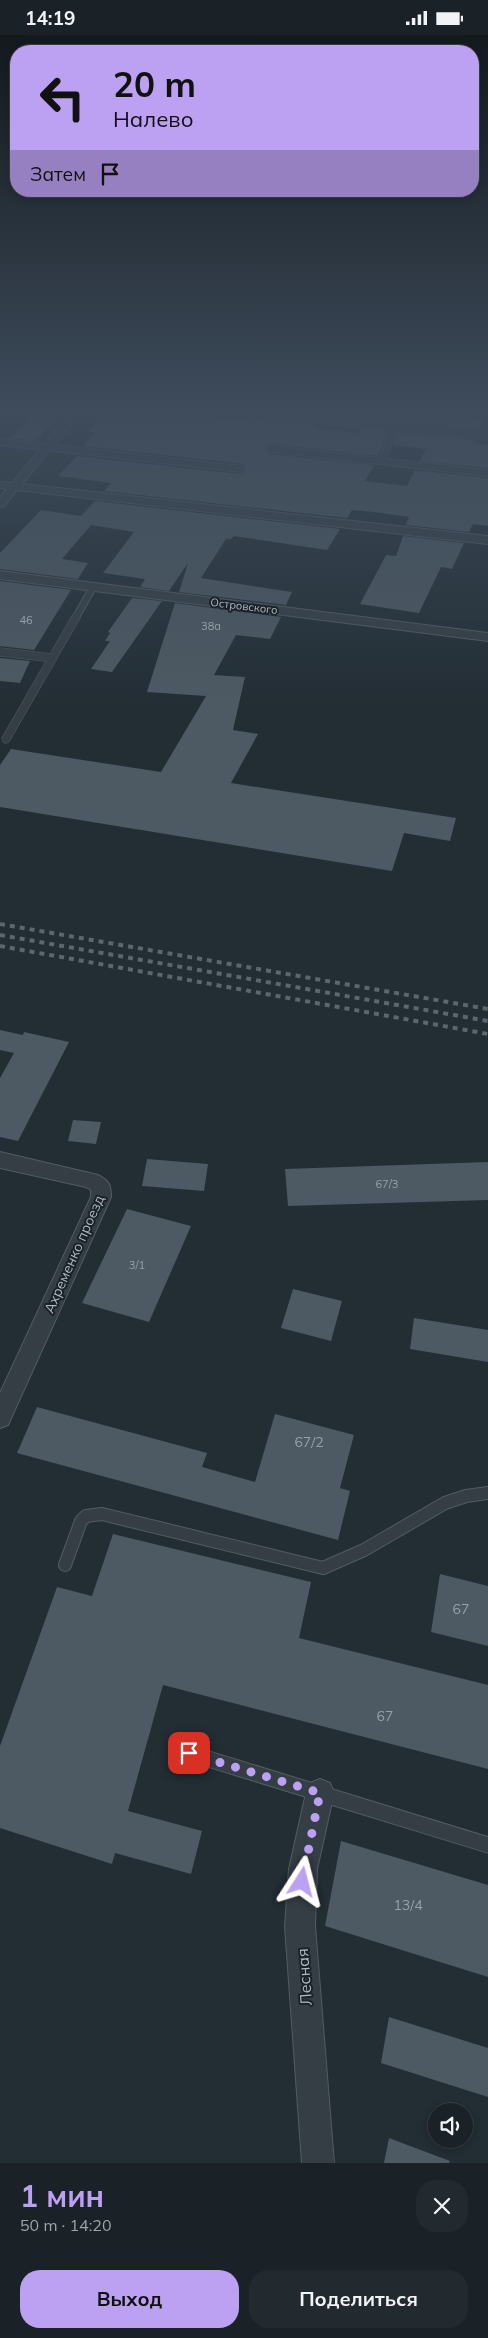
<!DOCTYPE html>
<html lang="ru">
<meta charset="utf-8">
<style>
:root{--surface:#1a2227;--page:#232a2f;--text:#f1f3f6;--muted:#9fa4a7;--line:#383f44;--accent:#bca0f2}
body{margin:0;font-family:Mulish,sans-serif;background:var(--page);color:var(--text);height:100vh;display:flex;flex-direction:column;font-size:19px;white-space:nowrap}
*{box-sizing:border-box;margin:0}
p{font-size:16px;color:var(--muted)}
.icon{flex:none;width:28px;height:28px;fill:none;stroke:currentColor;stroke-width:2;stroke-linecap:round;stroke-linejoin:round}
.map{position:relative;height:2128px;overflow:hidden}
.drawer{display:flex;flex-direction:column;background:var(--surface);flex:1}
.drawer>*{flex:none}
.hud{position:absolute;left:10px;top:10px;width:469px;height:152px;border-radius:20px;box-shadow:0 2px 8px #0003,0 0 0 1px var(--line);background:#bca0f2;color:#111;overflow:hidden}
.fabs{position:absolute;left:428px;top:2068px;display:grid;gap:10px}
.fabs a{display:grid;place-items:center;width:45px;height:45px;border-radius:50%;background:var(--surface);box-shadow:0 2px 8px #0003,0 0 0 1px var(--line);font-size:25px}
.pin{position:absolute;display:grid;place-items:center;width:42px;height:42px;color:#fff;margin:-21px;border-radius:10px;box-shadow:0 2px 8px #0006}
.me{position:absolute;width:55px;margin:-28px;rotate:9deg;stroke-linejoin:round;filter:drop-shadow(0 0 4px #0008)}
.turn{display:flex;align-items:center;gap:18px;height:105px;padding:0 20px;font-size:22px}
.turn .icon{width:65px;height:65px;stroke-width:2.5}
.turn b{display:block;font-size:35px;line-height:42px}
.then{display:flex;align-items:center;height:48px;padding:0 20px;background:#0003;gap:10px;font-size:19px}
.round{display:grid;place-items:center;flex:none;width:52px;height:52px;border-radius:20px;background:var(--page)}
.summary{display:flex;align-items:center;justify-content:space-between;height:85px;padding:0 20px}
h1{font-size:30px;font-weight:700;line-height:38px;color:var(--accent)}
.action{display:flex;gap:10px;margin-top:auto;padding:10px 20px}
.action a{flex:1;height:58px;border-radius:20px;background:var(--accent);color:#111;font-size:20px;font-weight:700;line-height:58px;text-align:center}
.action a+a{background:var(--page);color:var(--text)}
.status{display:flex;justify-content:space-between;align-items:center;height:35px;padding:0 25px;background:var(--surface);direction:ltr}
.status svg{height:14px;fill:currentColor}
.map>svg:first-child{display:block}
</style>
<div class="status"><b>14:19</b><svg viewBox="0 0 49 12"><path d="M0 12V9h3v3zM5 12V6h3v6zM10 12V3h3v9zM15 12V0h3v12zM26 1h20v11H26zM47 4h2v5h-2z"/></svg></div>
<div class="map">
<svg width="488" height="2128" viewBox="0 0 488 2128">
<rect width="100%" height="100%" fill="#222d34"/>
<path fill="#4d5a63" d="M39 375H66L35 406 10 403Z
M104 375 203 383 204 381 250 386V383L316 389 314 393 357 398 360 394 387 396 378 421 271 409 265 414 269 419 374 430 365 446 407 451 415 435 488 443V491L473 489 469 497 406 490 409 482 374 477 352 475 347 483 104 456 111 448 58 441 77 421 241 439 246 437V432L243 429 83 411 95 398 89 397Z
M372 375H433L457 378 455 381 483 384 480 393 367 383Z
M397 397 476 405 475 408 488 410V433L420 426 426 414 393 410Z
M95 466 340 494 327 515 234 501 231 504H226L201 543 292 557 286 570 179 557 188 528 169 556 140 552 145 544 103 538 134 497 91 490 62 524 88 528 78 544 0 534V518L41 475 81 481Z
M403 501 464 508 452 534 441 532 419 578 360 569 386 520 396 521Z
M0 546 71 555 34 615 0 611Z
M132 563 162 566 112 637 91 634 110 606H105L110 598 108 597Z
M175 568 281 582 270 604 236 600 214 640 245 642 233 695 258 699 231 748 456 783 450 806 404 798 392 836 0 772V730L11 714 161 737 206 661 147 657Z
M0 623 30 626 20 648 0 646Z
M0 995 23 1000 24 997 69 1007 18 1106 0 1102V1043L14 1018 0 1015Z
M73 1085 101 1087 96 1109 68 1106Z
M147 1124 208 1129 204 1156 142 1151Z
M488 1127V1165L288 1171 285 1134Z
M127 1174 191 1191 149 1287 82 1268Z
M293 1254 342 1266 331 1306 281 1293Z
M414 1283 488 1295V1327L410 1314Z
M37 1372 207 1418 202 1432 255 1447 275 1379 354 1400 340 1453 350 1456 338 1505 17 1418Z
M113 1499 311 1547 299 1603 488 1650V1734L163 1650 128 1776 202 1796 191 1839 115 1818 112 1829 0 1793V1711L57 1552 92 1561Z
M440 1539 488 1551V1611L431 1597Z
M341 1806 488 1850V1942L325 1891Z
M389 1982 488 2013V2062L381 2028Z
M389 2103 450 2126 449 2128H384Z"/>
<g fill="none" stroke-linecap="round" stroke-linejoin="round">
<g stroke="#525c63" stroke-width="8">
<path id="service-far3" d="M0 407 242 434
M270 414 488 438
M382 426 394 391
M75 584 93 552"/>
</g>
<g stroke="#525c63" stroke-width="9">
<path id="service-far2" d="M0 617 53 623
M6 704 76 582"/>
</g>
<g stroke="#525c63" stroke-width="14">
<path id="service-far1" d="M65 1530 81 1486 86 1481 102 1479 323 1533 364 1515 445 1468 466 1461 488 1458"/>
</g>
<g stroke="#525c63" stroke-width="17">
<path id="service" d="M189 1718 488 1810"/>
</g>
<g stroke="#525c63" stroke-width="2">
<path id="minor" d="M73 375H83L22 449 488 501V509L17 455 4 471 0 472V462L7 454 0 453V447L12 448Z
M348 375H358L352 388 348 389 343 386Z
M0 536 488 598V606L0 544Z
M0 1117 98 1140C109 1146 111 1149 111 1162L8 1390 0 1393V1358L91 1162V1155L86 1152 0 1133Z
M320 1744 330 1748 334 1758 317 1834 315 1891 334 2128H302L285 1891 289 1834 306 1758 310 1748Z"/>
</g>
<g stroke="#525c63" stroke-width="2">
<path id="tertiary" d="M222 375H263L488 396V404L228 379Z"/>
</g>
<use href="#service-far3" stroke="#353e45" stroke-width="6"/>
<use href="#service-far2" stroke="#353e45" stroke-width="8"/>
<use href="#service-far1" stroke="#353e45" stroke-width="12"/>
<use href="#service" stroke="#353e45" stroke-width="15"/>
<use href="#minor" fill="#353e45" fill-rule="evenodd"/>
<use href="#tertiary" fill="#353e45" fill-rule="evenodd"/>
<path stroke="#5b666f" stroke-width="4" stroke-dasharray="5 5" stroke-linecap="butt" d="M0 889 488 974
M0 900 488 986
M0 911 488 999"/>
</g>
<linearGradient id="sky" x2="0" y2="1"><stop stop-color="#13191d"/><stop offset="0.56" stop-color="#3e4c5c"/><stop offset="1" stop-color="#3e4c5c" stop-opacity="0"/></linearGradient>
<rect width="488" height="672" fill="url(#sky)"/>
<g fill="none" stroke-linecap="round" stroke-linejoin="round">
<path stroke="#bca0f2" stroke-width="9" stroke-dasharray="0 16.2" d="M189 1718 320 1758 302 1847"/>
</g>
<g text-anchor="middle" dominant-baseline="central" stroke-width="4" stroke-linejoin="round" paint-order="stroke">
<g font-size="11" fill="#afb9c2" stroke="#1b232a">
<text transform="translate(244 571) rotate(7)">Островского</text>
</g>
<g font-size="11" fill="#96a1aa">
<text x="26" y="585">46</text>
<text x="211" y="591">38а</text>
<text x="387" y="1149">67/3</text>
<text x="137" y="1230">3/1</text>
</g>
<g font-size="14" fill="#afb9c2" stroke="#1b232a">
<text transform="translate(74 1219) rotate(-66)">Ахременко проезд</text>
</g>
<g font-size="14" fill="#96a1aa">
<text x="309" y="1407">67/2</text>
<text x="461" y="1574">67</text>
<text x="385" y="1681">67</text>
<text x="408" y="1870">13/4</text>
</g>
<g font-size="16" fill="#afb9c2" stroke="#1b232a">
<text transform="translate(304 1942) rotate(-94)">Лесная</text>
</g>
</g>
</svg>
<div class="fabs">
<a><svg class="icon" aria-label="sound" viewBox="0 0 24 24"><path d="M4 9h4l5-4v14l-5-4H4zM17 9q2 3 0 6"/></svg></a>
</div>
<div class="pin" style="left:189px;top:1718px;background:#d93025"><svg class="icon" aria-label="arrive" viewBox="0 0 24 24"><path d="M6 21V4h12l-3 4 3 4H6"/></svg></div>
<svg class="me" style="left:302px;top:1847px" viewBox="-20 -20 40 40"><path d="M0-17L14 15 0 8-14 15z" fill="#bca0f2" stroke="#fff" stroke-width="4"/></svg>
<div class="hud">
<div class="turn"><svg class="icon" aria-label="left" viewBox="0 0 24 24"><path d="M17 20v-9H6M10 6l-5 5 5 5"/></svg><div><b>20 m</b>Налево</div></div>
<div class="then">Затем<svg class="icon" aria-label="arrive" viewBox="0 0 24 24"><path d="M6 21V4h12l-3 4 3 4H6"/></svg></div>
</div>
</div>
<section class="drawer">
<div class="summary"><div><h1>1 мин</h1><p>50 m · 14:20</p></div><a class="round"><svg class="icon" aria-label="close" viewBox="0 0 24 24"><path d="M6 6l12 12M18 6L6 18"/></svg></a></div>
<div class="action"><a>Выход</a><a>Поделиться</a></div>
</section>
